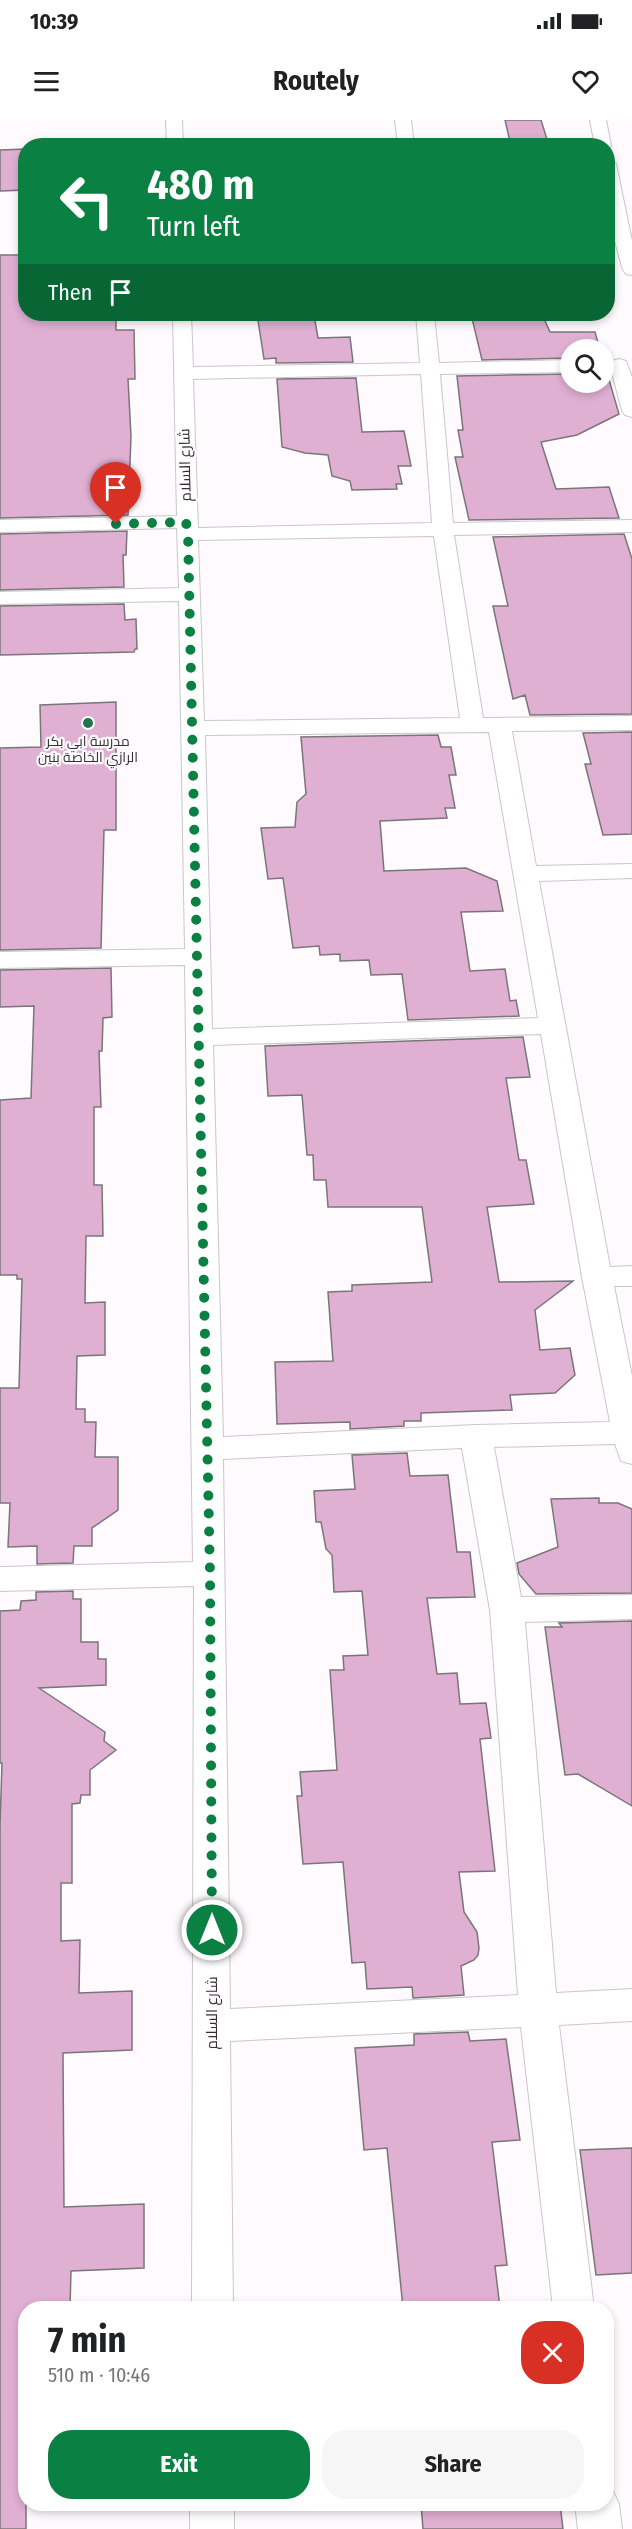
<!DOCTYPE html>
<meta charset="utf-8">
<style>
:root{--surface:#fff;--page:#f6f6f6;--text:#202124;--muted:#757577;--accent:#0b8043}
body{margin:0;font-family:"Fira Sans Condensed",Cairo,sans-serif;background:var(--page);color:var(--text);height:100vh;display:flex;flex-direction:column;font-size:22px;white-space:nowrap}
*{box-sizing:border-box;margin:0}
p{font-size:20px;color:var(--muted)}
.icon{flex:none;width:33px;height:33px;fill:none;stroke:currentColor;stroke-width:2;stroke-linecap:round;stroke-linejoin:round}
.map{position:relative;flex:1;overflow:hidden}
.drawer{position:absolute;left:18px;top:2181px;width:596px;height:210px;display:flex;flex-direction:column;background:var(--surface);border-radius:24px;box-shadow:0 3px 9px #0003}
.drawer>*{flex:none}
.hud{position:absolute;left:18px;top:18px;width:597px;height:183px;border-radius:24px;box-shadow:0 3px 9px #0003;background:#0b8043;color:#fff;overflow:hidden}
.controls{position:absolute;left:560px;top:219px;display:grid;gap:12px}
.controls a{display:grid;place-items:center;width:54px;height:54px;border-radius:50%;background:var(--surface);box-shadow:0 3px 9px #0003;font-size:30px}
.pin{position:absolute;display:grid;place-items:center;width:51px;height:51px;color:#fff;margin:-62px -26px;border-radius:50% 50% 50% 0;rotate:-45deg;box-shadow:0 0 6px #0007}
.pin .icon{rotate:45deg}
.me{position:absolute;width:66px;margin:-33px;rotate:0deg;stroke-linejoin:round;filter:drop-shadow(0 0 4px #0008)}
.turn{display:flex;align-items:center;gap:21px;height:126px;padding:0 30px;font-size:27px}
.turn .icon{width:78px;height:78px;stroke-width:2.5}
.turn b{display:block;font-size:42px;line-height:51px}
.then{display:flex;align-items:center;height:57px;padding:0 30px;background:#0003;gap:12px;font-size:22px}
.round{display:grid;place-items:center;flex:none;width:63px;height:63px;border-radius:24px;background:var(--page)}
.summary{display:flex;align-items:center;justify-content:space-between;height:102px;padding:0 30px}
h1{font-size:36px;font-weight:700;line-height:45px}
.primary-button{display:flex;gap:12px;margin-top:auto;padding:12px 30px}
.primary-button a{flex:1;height:69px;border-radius:24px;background:var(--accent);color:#fff;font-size:24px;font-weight:700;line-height:69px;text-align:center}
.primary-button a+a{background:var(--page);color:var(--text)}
.status{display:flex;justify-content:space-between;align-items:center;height:42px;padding:0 30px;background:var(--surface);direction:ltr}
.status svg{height:16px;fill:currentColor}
header{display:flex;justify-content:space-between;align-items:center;height:78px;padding:0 30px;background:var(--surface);font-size:27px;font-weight:700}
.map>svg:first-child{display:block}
</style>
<div class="status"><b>10:39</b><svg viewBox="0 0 49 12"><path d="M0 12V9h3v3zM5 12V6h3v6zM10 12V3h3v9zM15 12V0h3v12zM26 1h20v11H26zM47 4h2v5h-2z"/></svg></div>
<header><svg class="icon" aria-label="menu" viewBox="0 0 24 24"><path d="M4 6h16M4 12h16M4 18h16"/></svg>Routely<svg class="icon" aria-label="heart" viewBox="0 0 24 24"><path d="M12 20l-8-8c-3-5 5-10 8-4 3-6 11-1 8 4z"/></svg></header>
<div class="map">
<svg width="632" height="2409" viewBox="0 0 632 2409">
<rect width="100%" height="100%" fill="#fffafd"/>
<path fill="#e0b0d3" stroke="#7a7578" stroke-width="1.5" d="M505 0H541L549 26H511Z
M26 29V70L0 71V30Z
M0 135H26V194H116V210H134L135 259H128L131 316 128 395 0 398Z
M257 194 314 195 318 218 350 217 353 242 276 243V238L264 239Z
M471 194H542L550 212H595L600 230H570V238L482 240Z
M603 239 619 294 577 315 541 322 556 369 609 367 619 398 469 400 455 337H463L458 310H463L457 256 570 254V262H603Z
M356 258 362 312 404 311 411 346H398L402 364H396L397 369 352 370 350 361 332 356 328 335 305 333 282 327 277 259Z
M127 411 126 435H123L124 467 0 470V414Z
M624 414 632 439V594L530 595 525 575 513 579 493 486H508L493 417Z
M124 484 125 500 136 499 137 529H135L134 532 0 535V486Z
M116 582V710H104L101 828 0 830V628L41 627 40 585Z
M632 612V714L603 715 585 644H591L583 613Z
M438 615 441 627H451L456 655H449L455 688H445L447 698 380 701 384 751 466 748 497 761 503 791 461 792 470 851 505 849 510 881 516 880 519 896 408 900 402 854 371 855 369 840 340 841V834L320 835 319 826 293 828 283 758 268 759 261 708 295 707 297 682 306 674 301 617Z
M111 848 112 897 103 898 102 931H99L101 987H94V1065H102L103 1116H86L85 1183 105 1182V1235L77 1236 76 1289H85V1302H96L95 1337H118V1390L92 1408V1426H74L73 1443 37 1444V1426L8 1427 10 1383H0V1268H19L22 1159H17V1155H0V980L31 978 34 886 0 887V850Z
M523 917 530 957 506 958 519 1040H526L534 1084 487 1087 499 1162 573 1161 535 1190 540 1230 570 1228 575 1255 555 1273 510 1275 512 1290 421 1293V1301H404V1306L350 1309V1302L277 1304 275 1242 333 1241 328 1172 352 1171V1165L432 1162 422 1087H328L326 1060H314L313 1035H307L302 975 268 976 265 926Z
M407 1333 410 1356 448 1355 457 1432H470L475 1477 427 1478 437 1554 457 1553 460 1584 486 1583 491 1618 480 1619 495 1751 459 1752 464 1792 477 1812 479 1828 478 1835 474 1840 461 1846 464 1875 413 1878 412 1867 367 1869 365 1842 352 1843 343 1742 303 1744 297 1676H302L300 1652 337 1650 330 1550H344L343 1536 368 1535 362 1471 334 1472 332 1435 326 1429 321 1402H316L314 1371 355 1369 352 1335Z
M599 1378V1383H618L632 1389V1473L536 1474 519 1454 517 1443 558 1427 551 1379Z
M73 1471V1479H81V1522H98V1539H106V1565L39 1568 105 1612 104 1621 116 1630 90 1650V1675H81L80 1683 72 1684V1763H61V1821L80 1820 79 1873 132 1871V1930L63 1933 64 2087 144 2084V2148L71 2151 70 2188H26V2409H0V1706L2 1643H0V1491L20 1490 21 1481 36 1480V1472Z
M632 1501V1686L578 1654 565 1655 545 1507H562L559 1503Z
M468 1912 470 1921 506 1919 520 2020 492 2022 507 2145 495 2146 500 2188H403L387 2028 364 2030 355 1928 414 1925V1914Z
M632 2028V2153L596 2155 580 2030Z
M421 2384H560L563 2409H423Z"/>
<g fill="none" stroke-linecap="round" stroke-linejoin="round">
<g stroke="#cbc6c9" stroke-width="2">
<path id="minor" d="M166 0H182L183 26H167Z
M395 0H411L414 26H398Z
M590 0H606L611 26 609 29 608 26H595Z
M608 39 616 44 632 121V155L626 154 623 150C612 113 604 77 608 39Z
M173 194H191L193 247 420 243 416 194H434L439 243 570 240V252L440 254 453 403 632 400V412L454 415 483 598 632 596V610L512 611 536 746 632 744V758L539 761 610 1147 632 1146V1166H614L632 1256V1344L621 1341 615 1324 494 1327 521 1477 632 1475V1499L525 1502 556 1873 632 1869V1901L559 1905 594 2188H553L521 1907 230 1921 233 2188H192L194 1466 0 1471V1447L193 1442 185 845 0 848V832L185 829 179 481 0 484V472L179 468 177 408 0 412V400L177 396ZM421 254 432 403 198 408 193 259ZM434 416 460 598 204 601 198 420ZM489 612 538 898 212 909 205 615ZM541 914 582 1157 610 1302 476 1305 223 1317 213 925ZM462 1328 490 1490 518 1875 230 1889 223 1339Z
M619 239 626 241 632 257V297L625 295 622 291 610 245 612 241Z
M606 2366 612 2369 619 2384 622 2409H578L575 2384H606Z
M190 2384H234V2409H190Z"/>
</g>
<use href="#minor" fill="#fff" fill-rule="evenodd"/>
</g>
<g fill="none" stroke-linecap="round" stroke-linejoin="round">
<path stroke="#0b8043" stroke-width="10" stroke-dasharray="0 18" d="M116 404 186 402 188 414 210 1454 212 1810"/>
</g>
<circle fill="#1f7649" stroke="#fffafd" stroke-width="2" cx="88" cy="603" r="6"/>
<g text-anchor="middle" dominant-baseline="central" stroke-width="4.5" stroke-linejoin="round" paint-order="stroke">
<g font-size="14" fill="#323132" stroke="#fffafd">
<text x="88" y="621">مدرسة ابي بكر<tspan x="88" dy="16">الرازي الخاصة بنين</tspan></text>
</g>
<g font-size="15" fill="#323132" stroke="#fffafd">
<text transform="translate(185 345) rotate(-91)">شارع السلام</text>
<text transform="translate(212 1893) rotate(-90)">شارع السلام</text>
</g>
</g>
</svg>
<div class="controls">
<a><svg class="icon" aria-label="search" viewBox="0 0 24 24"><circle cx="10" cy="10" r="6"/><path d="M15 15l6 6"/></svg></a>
</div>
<div class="pin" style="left:116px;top:404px;background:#d93025"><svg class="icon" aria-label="arrive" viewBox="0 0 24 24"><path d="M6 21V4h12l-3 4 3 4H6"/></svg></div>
<svg class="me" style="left:212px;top:1810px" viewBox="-20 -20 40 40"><circle r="17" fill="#0b8043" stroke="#fff" stroke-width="3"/><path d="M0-11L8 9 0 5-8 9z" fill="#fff"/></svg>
<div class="hud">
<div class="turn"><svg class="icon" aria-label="left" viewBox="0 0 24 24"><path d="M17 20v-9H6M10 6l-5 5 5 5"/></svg><div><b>480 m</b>Turn left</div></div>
<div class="then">Then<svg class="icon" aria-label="arrive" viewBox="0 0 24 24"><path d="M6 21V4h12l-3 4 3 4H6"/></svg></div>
</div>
<section class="drawer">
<div class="summary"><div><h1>7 min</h1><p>510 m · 10:46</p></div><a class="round" style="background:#d93025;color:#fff"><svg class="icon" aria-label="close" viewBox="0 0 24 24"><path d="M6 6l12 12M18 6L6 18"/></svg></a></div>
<div class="primary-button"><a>Exit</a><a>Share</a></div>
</section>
</div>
